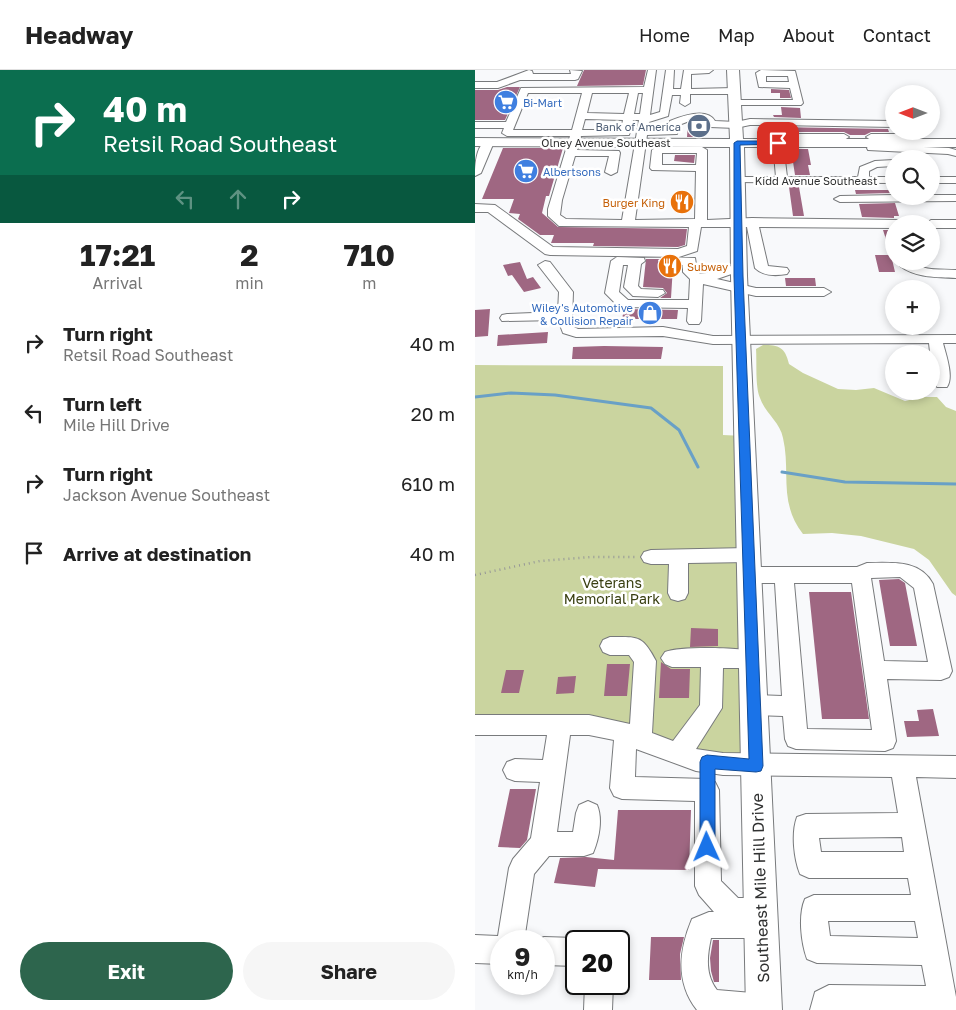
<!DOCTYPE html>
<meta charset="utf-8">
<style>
:root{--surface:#fff;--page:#f6f6f6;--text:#222;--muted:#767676;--line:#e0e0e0;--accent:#2d654d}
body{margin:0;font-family:"Golos Text",sans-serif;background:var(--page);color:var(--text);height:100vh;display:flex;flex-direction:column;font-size:19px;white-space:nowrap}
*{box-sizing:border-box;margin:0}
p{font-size:16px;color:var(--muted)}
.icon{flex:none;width:28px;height:28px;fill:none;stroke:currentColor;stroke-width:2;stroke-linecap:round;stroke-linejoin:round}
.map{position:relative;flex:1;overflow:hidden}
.drawer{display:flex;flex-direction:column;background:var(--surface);width:475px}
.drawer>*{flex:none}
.guide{background:#0b6e4f;color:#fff;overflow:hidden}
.needle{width:32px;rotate:270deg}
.fabs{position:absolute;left:410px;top:15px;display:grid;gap:10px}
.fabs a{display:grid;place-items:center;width:55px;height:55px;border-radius:50%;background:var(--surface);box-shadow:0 2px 8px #0003;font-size:25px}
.speed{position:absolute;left:15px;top:860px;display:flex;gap:10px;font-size:25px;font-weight:700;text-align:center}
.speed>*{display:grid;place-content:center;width:65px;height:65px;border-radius:50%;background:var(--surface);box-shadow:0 2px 8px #0003;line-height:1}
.speed small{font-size:12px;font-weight:400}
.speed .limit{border:2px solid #111;border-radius:8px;background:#fff;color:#111}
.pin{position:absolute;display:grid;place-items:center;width:42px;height:42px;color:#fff;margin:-21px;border-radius:10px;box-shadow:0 2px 8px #0006}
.me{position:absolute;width:55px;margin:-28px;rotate:359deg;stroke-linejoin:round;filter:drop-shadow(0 0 4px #0008)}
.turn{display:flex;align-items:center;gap:18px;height:105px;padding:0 20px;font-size:22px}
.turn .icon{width:65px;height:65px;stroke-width:2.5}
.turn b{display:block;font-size:35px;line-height:42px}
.lanes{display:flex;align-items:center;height:48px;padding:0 20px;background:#0003;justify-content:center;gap:25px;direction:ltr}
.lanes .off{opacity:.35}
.eta{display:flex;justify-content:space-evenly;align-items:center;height:85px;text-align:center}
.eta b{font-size:30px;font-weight:700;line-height:35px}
.primary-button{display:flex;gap:10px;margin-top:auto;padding:10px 20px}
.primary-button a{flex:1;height:58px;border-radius:30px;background:var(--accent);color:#fff;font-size:20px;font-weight:700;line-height:58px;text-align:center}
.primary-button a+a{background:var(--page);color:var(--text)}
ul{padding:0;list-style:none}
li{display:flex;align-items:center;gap:15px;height:70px;padding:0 20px}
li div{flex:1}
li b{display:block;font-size:19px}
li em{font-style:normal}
header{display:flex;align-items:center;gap:30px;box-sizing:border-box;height:70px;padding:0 25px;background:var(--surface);border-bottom:1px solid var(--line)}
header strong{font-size:24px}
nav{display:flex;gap:28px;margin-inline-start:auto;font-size:18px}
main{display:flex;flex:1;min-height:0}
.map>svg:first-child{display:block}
</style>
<header>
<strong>Headway</strong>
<nav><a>Home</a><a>Map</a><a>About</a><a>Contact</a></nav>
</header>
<main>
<section class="drawer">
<div class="guide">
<div class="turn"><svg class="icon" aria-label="right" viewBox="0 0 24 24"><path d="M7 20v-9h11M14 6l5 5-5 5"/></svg><div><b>40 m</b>Retsil Road Southeast</div></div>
<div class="lanes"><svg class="icon off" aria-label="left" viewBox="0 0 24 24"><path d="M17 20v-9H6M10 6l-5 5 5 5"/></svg><svg class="icon off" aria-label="ahead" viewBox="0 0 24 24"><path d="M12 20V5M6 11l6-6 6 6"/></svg><svg class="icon" aria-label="right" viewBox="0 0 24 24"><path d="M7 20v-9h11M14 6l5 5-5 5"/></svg></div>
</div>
<div class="eta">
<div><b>17:21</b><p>Arrival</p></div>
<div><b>2</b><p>min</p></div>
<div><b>710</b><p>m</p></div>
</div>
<ul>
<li><svg class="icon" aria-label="right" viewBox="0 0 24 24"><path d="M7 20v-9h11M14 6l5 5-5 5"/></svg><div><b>Turn right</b><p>Retsil Road Southeast</p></div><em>40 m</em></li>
<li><svg class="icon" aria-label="left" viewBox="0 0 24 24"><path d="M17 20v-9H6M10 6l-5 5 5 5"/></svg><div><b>Turn left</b><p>Mile Hill Drive</p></div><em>20 m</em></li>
<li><svg class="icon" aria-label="right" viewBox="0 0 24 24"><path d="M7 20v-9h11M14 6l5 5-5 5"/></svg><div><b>Turn right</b><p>Jackson Avenue Southeast</p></div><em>610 m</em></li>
<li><svg class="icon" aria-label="arrive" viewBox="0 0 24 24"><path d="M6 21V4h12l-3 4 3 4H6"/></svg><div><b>Arrive at destination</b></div><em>40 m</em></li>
</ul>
<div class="primary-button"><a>Exit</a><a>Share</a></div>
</section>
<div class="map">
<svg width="481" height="940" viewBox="0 0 481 940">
<rect width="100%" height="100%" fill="#f8f9fb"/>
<path fill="#cad49f" d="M288 275C304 275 310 277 314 294L328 303 363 319 381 320 399 318 430 331 447 327H462L471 337 481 341V526L477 523 454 490 439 479 386 466 357 463 328 464C303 432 316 402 308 368 305 352 290 343 285 328 280 316 282 292 281 279Z
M0 295 248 296V365L269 366 281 696 151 663 0 655Z"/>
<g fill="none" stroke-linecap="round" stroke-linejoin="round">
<path stroke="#69a0c6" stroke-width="3" d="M0 327 36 323 80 325 176 338 204 360 223 397
M307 402 370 412 481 414"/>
</g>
<path fill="#9f6782" d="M109 0H171L168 15 102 16Z
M32 17H45L30 50H0V20H23Z
M296 19 314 20 316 28H305V23H296Z
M306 37 325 38 326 48 299 47 298 45H307Z
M217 52H227L230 57V63H222V67H212L213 53Z
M302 57 413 59 414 62H396L390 65H375L369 62H303Z
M28 78H88L74 126H71L67 143 83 157 212 159 210 175 203 177 118 176 119 173H76L79 165H65L43 149 45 144 34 143 39 129H7Z
M316 79H333L336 95H333L335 105H320Z
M200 85H220L219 93 199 91Z
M314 117H324L329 146H318Z
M380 120H416L417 123 381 124Z
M420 133 424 146H419V148L387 147 384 134Z
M408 160H419V185H416L420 202H404L400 185H416Z
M171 189H185L183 190 185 196H198L196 228H185L192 223 188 218 168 217Z
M45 192 52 209 58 207 66 218 49 222 37 205 33 206 28 195Z
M310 208H340L341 216H311Z
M15 239 13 266 0 267V240Z
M149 239 203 240 202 249H147Z
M73 262 72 273 22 276 23 265Z
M129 276 188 277 186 289H97L98 277Z
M424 509 430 513 442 576H415L404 510Z
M334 522H376L394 649H347Z
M216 558 243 559V576L215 577Z
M186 592 196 599H215L214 628H184Z
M132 594H155L152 626H129Z
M31 600H49L44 623H26Z
M101 606 99 623 81 624 83 607Z
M458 639 464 666 432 667 429 651H444L442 640Z
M35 719H61L52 770 45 778 23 777Z
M143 740H216L214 800 123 799 120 817 79 813 85 788 111 787 139 790Z
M176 867H209L205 884 206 910H174Z
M238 870H244V912H239L236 901 235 888Z"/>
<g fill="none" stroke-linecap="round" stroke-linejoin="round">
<g stroke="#787a7c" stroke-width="2">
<path id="minor" d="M54 0 57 1 58 4H96L95 0 107 1 103 9 100 10H45L23 18H0V12H22Z
M173 0H181L175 45 185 42 191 0H199L198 19H206L209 0H238L234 3 216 4V19L259 18 264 21 259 24H215V33L210 36 205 33 206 25H197L193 46 174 52 173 59H193L195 51C207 46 232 37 240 51L261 52 275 49 419 51V57L300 55 301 64H369L374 67 369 70H304L308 73 312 107H383L385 97 400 91 419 90V96L402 97 394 101V107H419V113L259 112 257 110 259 108 263 107H301L298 73 302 70 292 68 290 55H275L261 58 235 57 231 56 228 50H217L204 55 202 64 172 65 160 150 220 149 221 101 177 100 175 98 177 80 182 77H227L232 80V150L277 148 427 150 433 154H419V158L284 157 293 196 312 198 314 201 312 204C301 206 288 206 280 198L272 157H226L222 181 204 187 75 185 70 184 13 142H0V134L20 135 78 177 203 179 212 176 214 157 84 156 73 146V139L95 66H32L27 63 29 58H0V52H31L46 18 169 17ZM53 23H107L97 60H38ZM117 23H154L149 44 112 43ZM163 23H168L165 44H159ZM110 49 148 50 146 60H107ZM158 50H164L147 150 91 149 85 145 87 130 100 86H134L130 102 136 105 142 102 145 83 144 81 102 80 106 66 154 65ZM187 83H222L221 95H187Z
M286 0 320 1 328 33 326 35H257V31L260 30H318L315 18 284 17 281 3ZM291 6H313L314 12H291Z
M435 61H445L446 66 439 70H396L391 67 396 64H435Z
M14 69 19 72 6 103 0 106C0 95 1 73 14 69Z
M397 75 474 78 481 80V86L473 84 393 80 392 78 393 76Z
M456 107H481V113H456Z
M419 125 456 126V125H481V131L365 132 359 129 365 126Z
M456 150H481V158H456V154H450Z
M142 187 169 188 170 191 166 194 163 216 166 219 188 220 190 223 183 227 158 226 149 217 153 195H148L144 222 153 230H214L215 209 208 202V195L186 194 185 191 191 187 220 188 222 201 225 204 244 201 263 193 268 194 270 197 268 200 242 209 281 218H349L356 222 349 226H281L228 214 226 251 224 254H214L212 251 213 238 144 237 130 223 136 191Z
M70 191 75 192 98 222 97 251 99 257 103 259 188 257 238 266 481 265V273H468C471 285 479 307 472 317H462C458 312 455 282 454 273L238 274 188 266 101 267 88 263 83 250 27 251 25 248 27 245 32 244 83 242 84 222 63 195Z
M425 191H438L437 193C450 201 466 199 481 200V208C462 207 441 208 425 196Z
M273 478 280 480 283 485 280 490 273 492 213 493V523L210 529 203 531 196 529 193 523 194 494H176L169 492 166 487 169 482 176 480Z
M392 493C416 493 445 489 458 514L477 601 474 607 466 610 412 609 421 671 418 678 410 681 321 679 313 676 310 669 308 646 278 645 270 642 267 635 270 628 278 625 307 626 300 513H274L267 510 264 505 267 500 274 497H382ZM425 507 439 518 453 592 409 591 396 508ZM319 513H377L397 660 332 659Z
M135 567C162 567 167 564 181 591L177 663 198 671 225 635 226 597H197L190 594 186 588 190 582C205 576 269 577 285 583L288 589 285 595 277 598H248L247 638 221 679 248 683 481 686V708L441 707 481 927V940H335L340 922 354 915 451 916 447 895 342 893 332 889C326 872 323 845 330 829L339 825H436L433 808H334L325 804C319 789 316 763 322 747L331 744 423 743 417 707 248 705 221 701 161 679 160 707 232 709 240 712 244 720 246 811 263 828H286L295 832 299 841 296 848 299 855 295 864 286 868H236C232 886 230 905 242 920L289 924 299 928 302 940H222C200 912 204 880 217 849L234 842H239L224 825 220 816V731L147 729 139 726 135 718 139 670 114 665H95L82 762H98L101 743 104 735 113 731 122 735C128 749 124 769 118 783L109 786H74L59 804 49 871H26V894L0 893V865L23 866 34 798 38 789 56 768 65 712 40 711 32 708 28 700 32 692 40 689 68 690 72 665H0V645H114L155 654 159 592 154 585H135L128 582 125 576 128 570ZM427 767 429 782H346L344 768ZM353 851H440L443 868 355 866Z
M69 867 101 868 108 871H101V896L69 895V871H60Z
M110 914H138L137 940H109Z"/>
</g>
<g stroke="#787a7c" stroke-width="2">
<path id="major" d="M252 0H264L268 69H481V77H269L272 206 307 940H271L256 206 255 77 0 76V68L255 69Z"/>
</g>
<path stroke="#959697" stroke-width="2.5" stroke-dasharray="1 4" stroke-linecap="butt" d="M0 505 65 491 116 487H162"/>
<use href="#minor" fill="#fff" fill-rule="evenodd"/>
<use href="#major" fill="#fff" fill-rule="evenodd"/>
</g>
<path fill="#1a73e8" stroke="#114b97" d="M303 71 306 73 305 74 265 75 268 206 288 696 286 701 281 702 240 699V777L238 783 232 785 227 783 225 777V692L227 687 232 685 274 689 259 206V73L262 71Z"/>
<defs>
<g id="supermarket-disc" transform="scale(1.25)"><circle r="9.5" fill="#3f7fe0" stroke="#fff"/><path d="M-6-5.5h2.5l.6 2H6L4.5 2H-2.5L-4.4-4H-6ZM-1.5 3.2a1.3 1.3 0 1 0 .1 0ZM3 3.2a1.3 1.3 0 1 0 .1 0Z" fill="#fff"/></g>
<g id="bank-disc" transform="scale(1.25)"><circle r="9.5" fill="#5c6f8a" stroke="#fff"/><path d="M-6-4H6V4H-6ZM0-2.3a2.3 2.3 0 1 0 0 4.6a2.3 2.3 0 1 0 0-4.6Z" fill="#fff"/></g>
<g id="restaurant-disc" transform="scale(1.25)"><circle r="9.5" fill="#e8710a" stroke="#fff"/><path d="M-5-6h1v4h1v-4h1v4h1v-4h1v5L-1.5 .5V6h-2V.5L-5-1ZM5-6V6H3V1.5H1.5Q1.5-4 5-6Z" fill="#fff"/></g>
<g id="shop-disc" transform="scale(1.25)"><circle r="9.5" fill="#3f7fe0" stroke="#fff"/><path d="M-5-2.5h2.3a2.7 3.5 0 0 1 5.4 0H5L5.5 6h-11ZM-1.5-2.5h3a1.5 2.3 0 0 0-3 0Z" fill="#fff"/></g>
</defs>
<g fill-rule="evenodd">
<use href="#supermarket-disc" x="31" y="32"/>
<use href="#bank-disc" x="224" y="56"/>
<use href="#supermarket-disc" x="51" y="101"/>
<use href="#restaurant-disc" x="207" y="132"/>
<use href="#restaurant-disc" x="195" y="196"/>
<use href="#shop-disc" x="175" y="243"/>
</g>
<g text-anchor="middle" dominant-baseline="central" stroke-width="5" stroke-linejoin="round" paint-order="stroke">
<g font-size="11" fill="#366cbe" stroke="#fff" text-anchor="start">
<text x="48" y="32">Bi-Mart</text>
<text x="68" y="101">Albertsons</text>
<text x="158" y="237" text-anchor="end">Wiley's Automotive<tspan x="158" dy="13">&amp; Collision Repair</tspan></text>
</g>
<g font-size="11" fill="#4e5e75" stroke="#fff" text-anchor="end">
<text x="206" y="56">Bank of America</text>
</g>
<g font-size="11" fill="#303131" stroke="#fff">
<text x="131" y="72">Olney Avenue Southeast</text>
<text x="341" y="110">Kidd Avenue Southeast</text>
</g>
<g font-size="11" fill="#c56008" stroke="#fff" text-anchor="end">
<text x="190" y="132">Burger King</text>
<text x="212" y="196" text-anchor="start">Subway</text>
</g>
<g font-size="14" fill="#383e10" stroke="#fff">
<text x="137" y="512">Veterans<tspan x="137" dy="16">Memorial Park</tspan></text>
</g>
<g font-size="16" fill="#303131" stroke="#fff">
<text transform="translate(285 818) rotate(-92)">Southeast Mile Hill Drive</text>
</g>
</g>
</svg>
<div class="fabs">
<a><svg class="needle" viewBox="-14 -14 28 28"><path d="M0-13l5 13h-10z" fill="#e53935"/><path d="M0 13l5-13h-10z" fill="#767676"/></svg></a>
<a><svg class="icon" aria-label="search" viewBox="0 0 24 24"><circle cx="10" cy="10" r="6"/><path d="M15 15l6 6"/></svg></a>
<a><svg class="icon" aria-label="layers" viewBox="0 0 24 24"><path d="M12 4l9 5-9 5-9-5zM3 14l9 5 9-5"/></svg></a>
<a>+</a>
<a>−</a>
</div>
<div class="speed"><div>9<small>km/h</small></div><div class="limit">20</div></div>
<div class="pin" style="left:303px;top:73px;background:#d93025"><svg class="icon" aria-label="arrive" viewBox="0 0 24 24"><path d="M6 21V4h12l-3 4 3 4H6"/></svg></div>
<svg class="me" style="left:232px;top:777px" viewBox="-20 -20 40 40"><path d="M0-17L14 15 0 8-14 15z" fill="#1a73e8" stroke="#fff" stroke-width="4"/></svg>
</div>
</main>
